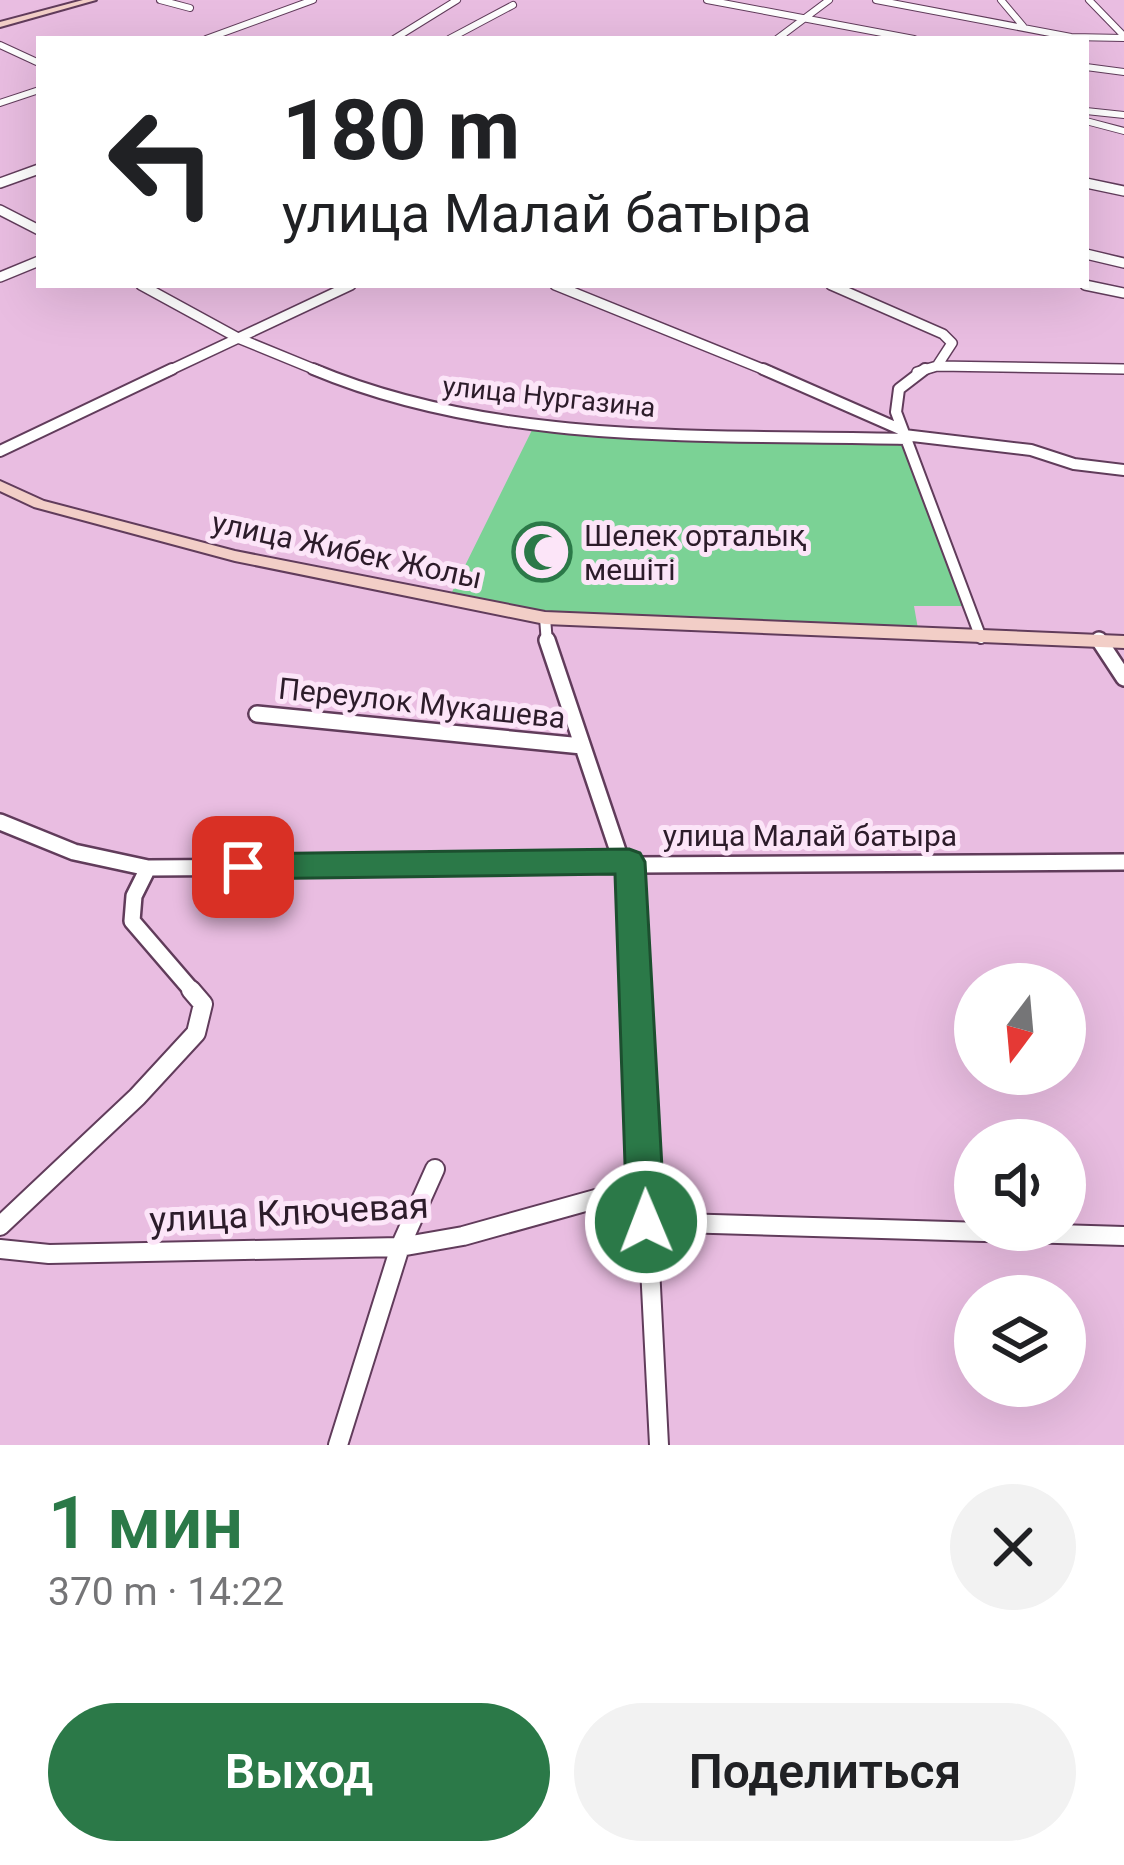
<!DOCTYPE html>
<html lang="ru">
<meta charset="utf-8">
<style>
:root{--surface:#fff;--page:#f2f2f2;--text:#202124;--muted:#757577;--accent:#2b7948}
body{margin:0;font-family:Roboto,sans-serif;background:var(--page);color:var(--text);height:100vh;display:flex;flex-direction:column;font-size:45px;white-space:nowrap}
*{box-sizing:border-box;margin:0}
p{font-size:39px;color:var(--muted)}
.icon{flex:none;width:66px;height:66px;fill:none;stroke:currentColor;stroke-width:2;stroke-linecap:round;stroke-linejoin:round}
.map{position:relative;height:1445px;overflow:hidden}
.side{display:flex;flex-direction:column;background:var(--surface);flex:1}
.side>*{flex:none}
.guide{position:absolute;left:36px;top:36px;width:1053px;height:252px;border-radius:0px;box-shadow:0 12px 48px #0002;background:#fff;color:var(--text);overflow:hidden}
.needle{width:78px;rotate:196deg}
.tools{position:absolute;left:954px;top:963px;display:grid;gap:24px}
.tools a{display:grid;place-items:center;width:132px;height:132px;border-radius:50%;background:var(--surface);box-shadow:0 12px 48px #0002;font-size:60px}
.pin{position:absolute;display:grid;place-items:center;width:102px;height:102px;color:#fff;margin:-51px;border-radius:24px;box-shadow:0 6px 18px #0006}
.me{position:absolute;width:132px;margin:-66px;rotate:359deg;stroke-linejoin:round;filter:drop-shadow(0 0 9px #0008)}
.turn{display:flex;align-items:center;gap:42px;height:252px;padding:0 48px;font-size:54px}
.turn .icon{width:156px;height:156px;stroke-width:2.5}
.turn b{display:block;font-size:84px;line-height:102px}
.round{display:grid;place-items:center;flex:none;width:126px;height:126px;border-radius:63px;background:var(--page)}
.summary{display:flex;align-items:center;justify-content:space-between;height:204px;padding:0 48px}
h1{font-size:72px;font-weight:600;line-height:90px;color:var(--accent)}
.button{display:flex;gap:24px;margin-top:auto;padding:24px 48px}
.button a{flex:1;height:138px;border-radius:72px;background:var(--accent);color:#fff;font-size:48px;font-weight:600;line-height:138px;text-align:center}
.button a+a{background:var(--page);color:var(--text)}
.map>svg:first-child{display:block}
</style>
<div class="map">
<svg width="1124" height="1445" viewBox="0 0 1124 1445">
<rect width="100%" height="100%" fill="#e9bde1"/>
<path fill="#7bd295" d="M533 428 906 441 965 606H914L918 629 546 613 451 594Z"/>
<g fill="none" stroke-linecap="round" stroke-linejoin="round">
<g stroke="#613c5b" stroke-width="8">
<path id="street-far4" d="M160 0 190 8
M707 0 914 39
M876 0 1071 37 1124 38
M1001 0 1023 26
M1089 0 1124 36
M206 39 313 0
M394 39 457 0
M449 39 513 5
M777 39 829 0
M0 45 39 63
M1086 67 1124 72
M0 103 39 90
M1086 111 1124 115
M1086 121 1124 131"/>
</g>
<g stroke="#613c5b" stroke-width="12">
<path id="street-far3" d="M0 183 39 169
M1086 183 1124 191
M0 210 39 230
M1086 254 1124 263
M0 277 39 261
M141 285 238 338 321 372
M555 285 770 372
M831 285 943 334 952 343 937 366
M1085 285 1124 293
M166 372 351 285
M917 372 937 366 1124 369"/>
</g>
<g stroke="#613c5b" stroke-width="14">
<path id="street-far2" d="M313 369C499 447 708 434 906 439
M763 369 902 430
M925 369 899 389 896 412 981 638
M904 435 1031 450 1074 464 1124 470
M0 451 172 369
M545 618 547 643"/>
</g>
<g stroke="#613c5b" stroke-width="20">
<path id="street-far1" d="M547 640 622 863
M1099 640 1124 678
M257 714 582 746
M0 822 74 852 148 868 1124 862
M629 861 636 993
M148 868 134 896 132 921 194 993"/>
</g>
<g stroke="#613c5b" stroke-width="22">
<path id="street" d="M636 990 659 1445
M646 1222 1124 1236
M0 1226 137 1097 196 1033 203 1004 191 990
M0 1249 49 1254 400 1247 463 1236 646 1185
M338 1445 400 1247 435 1169"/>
</g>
<g stroke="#613c5b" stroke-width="4">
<path id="secondary" d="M83 0H96L0 27V22Z
M0 481 44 501 235 551 545 612 1124 636V648L545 624 235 561 34 507 0 491Z"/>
</g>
<use href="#street-far4" stroke="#fff" stroke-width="6"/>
<use href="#street-far3" stroke="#fff" stroke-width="9"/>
<use href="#street-far2" stroke="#fff" stroke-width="10"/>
<use href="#street-far1" stroke="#fff" stroke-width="15"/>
<use href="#street" stroke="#fff" stroke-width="18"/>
<use href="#secondary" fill="#f2cec7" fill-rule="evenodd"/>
</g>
<path fill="#2b7948" stroke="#1c4f2f" stroke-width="3" d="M629 849 640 853 645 862 665 1222 659 1235 646 1241 632 1235 627 1222 615 874 243 879 232 876 228 867 232 858 243 854Z"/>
<defs>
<g id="mosque-ring" transform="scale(3)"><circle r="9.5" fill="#fce5f8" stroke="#2b7948" stroke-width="1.5"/><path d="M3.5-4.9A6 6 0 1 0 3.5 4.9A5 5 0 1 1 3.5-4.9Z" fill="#2b7948"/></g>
</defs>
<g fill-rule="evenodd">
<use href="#mosque-ring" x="542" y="552"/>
</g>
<g text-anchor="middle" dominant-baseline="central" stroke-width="10" stroke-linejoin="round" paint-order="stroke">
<g font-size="27" fill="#2c1c2a" stroke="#fce5f8">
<text transform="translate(549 397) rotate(6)">улица Нургазина</text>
</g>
<g font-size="30" fill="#2c1c2a" stroke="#fce5f8" text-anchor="start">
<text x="584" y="535">Шелек орталық<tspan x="584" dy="34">мешіті</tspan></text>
</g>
<g font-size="30" fill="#2c1c2a" stroke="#fce5f8">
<text transform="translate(347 550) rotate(12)">улица Жибек Жолы</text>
<text transform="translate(422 703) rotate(6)">Переулок Мукашева</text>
<text x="810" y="835">улица Малай батыра</text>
</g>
<g font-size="36" fill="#2c1c2a" stroke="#fce5f8">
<text transform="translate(289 1213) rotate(-3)">улица Ключевая</text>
</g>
</g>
</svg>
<div class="tools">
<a><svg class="needle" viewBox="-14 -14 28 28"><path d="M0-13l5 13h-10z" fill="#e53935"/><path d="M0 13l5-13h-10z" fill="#757577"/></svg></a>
<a><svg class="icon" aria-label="sound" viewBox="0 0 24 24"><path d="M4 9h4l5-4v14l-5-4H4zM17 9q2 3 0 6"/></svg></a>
<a><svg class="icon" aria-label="layers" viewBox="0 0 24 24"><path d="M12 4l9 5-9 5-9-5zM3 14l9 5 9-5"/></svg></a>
</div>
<div class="pin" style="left:243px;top:867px;background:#d93025"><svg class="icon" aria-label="arrive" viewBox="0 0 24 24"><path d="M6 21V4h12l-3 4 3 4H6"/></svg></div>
<svg class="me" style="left:646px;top:1222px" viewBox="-20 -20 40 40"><circle r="17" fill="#2b7948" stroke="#fff" stroke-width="3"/><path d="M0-11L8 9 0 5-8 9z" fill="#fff"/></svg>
<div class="guide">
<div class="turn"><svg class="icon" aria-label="left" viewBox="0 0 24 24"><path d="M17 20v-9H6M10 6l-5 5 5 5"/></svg><div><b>180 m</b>улица Малай батыра</div></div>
</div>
</div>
<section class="side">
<div class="summary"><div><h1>1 мин</h1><p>370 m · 14:22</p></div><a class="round"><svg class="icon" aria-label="close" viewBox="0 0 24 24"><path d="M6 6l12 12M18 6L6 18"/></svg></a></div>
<div class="button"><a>Выход</a><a>Поделиться</a></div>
</section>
